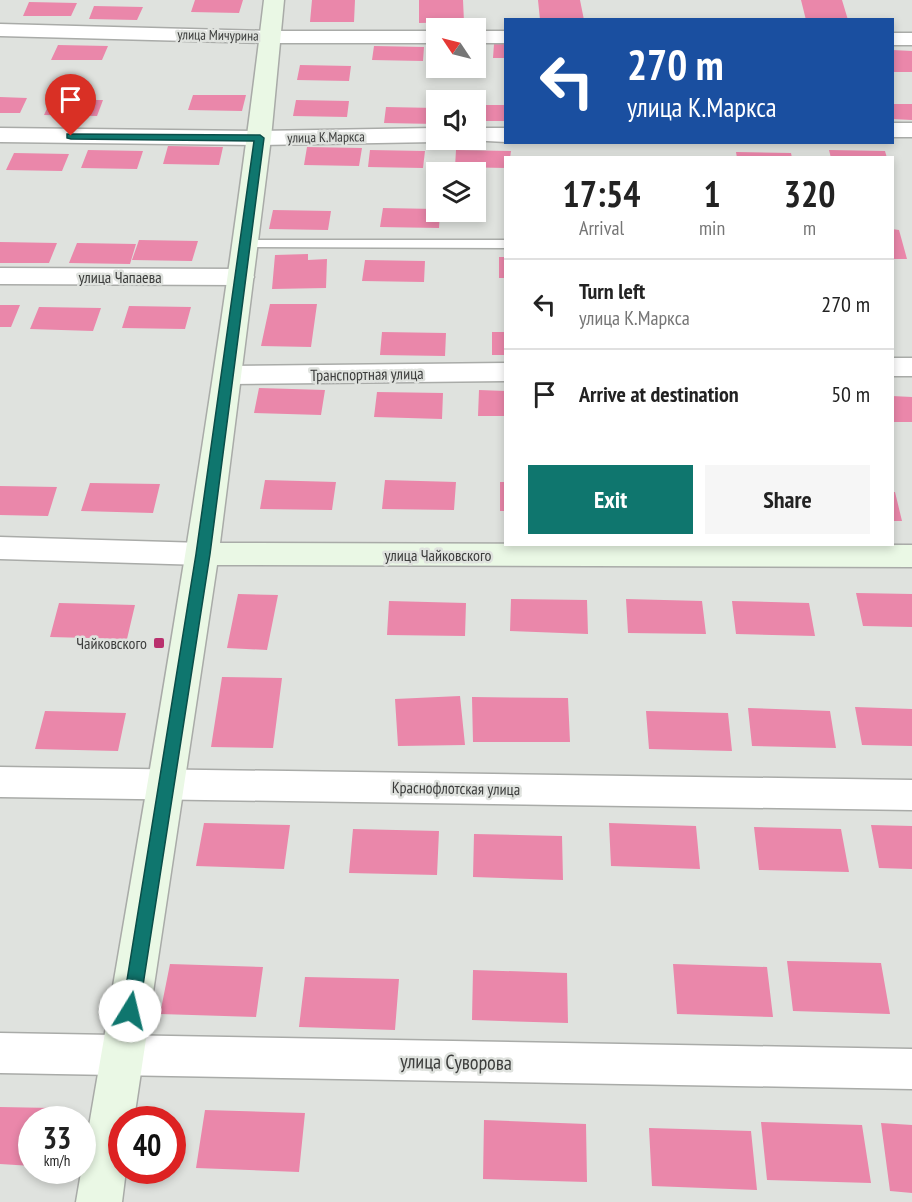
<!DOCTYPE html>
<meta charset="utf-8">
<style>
:root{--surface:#fff;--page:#f6f6f6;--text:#222;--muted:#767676;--line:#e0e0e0;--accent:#0f766e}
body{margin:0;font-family:"PT Sans Narrow",sans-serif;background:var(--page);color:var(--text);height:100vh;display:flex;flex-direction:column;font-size:22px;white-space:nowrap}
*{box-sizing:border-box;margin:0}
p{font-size:20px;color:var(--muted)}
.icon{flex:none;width:33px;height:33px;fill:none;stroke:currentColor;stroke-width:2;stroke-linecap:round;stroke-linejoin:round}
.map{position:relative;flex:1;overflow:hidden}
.panel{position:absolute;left:504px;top:156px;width:390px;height:390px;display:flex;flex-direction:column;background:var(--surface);border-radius:0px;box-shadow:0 3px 9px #0003}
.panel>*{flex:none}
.guide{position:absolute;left:504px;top:18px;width:390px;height:126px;border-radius:0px;box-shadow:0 3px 9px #0003;background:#1a4fa0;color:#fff;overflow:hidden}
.needle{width:39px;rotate:305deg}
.buttons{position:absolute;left:426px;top:18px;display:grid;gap:12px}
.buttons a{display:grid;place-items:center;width:60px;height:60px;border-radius:0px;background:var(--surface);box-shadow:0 3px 9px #0003;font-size:30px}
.speed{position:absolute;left:18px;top:1106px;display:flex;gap:12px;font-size:30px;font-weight:700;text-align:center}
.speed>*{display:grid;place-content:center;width:78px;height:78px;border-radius:50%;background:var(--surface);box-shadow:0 3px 9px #0003;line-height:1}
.speed small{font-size:15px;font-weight:400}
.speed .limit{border:9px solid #d22;background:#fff;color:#111}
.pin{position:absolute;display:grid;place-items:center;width:51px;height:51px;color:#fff;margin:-62px -26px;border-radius:50% 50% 50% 0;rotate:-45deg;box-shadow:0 0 6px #0007}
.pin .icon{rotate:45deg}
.me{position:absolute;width:66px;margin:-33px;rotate:9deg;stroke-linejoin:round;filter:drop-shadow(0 0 4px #0008)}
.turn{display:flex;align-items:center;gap:21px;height:126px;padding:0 24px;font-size:27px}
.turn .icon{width:78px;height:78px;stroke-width:2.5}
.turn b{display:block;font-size:42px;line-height:51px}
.eta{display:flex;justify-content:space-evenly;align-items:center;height:102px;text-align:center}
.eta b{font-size:36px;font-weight:700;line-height:42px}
.button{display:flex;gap:12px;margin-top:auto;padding:12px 24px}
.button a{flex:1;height:69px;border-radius:0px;background:var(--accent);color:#fff;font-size:24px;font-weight:700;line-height:69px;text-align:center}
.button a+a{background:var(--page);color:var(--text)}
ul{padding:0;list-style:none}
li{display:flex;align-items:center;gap:18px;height:90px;padding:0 24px;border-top:2px solid var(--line)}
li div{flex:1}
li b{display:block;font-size:22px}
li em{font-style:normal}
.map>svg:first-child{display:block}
</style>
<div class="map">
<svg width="912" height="1202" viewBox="0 0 912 1202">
<rect width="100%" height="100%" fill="#dfe2de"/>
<path fill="#ea87aa" d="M195 0H243L239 13 191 12Z
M312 0H355L354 22H310Z
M419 0H463L464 22 419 23Z
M538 0H580L584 20H540Z
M801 0H842L848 20H806Z
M29 2 77 3 71 16H23Z
M94 6 143 7 137 20 89 19Z
M494 44H506V58H493Z
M58 45 108 46 102 60H51Z
M374 46 424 47 423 61 372 60Z
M892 50 912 51V72H892Z
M300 65 351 66 349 81 297 80Z
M193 95H246L242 111 188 110Z
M0 97 27 98 20 113H0Z
M51 100H103L97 116 44 115Z
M296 100 349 101 347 117 293 116Z
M892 104H912V120L892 119Z
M476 105H506V121H476Z
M386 107 436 108V124L384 123Z
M168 146 223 147 219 165 163 164Z
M307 147 362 148 359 166 304 165Z
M88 150 143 151 137 169 81 168Z
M370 150 425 151 423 168 368 167Z
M456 150 511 151 510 158H506V168L455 167Z
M829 150 885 151 887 158H831Z
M736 152 791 153 792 158H737Z
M14 153 69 154 62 171 6 170Z
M383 208 436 209V212H440L439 228 380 227Z
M273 210 331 211 328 230 269 229Z
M892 229 899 230 907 259H892Z
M139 240 198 241 192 261 132 260Z
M0 242 57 243 49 263H0Z
M77 243 136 244 130 264 69 263Z
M308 254V260L327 259 326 288 272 289 275 255Z
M499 257H506V278H499Z
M365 260 425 261 424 282 362 281Z
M270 304H317L311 347 261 346Z
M0 305H20L11 327H0Z
M129 306 191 307 185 329 122 328Z
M39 307 101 308 93 331 30 329Z
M382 332 446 333 445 356 380 355Z
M492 332H506V355H492Z
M259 388 325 390 321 415 254 413Z
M479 390 506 391V416H478Z
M377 392 443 393 442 419 374 417Z
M892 396 912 397V422H892Z
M265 480 336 482 332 510 260 509Z
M385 480 456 482 454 510 382 509Z
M500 482H506V511H500Z
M90 483 160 484 153 513 81 511Z
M0 486 57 487 48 516 0 515Z
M892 492H895L902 521H892Z
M856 593 912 594V627L863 626Z
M238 594 278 595 267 650 227 648Z
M511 599 587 600 588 634 510 631Z
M626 599 702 601 706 634 628 633Z
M389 601 466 603 465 636 387 635Z
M732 601 809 603 815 636 736 634Z
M59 603 135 605 127 639 50 637Z
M222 677 282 678 273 748 211 747Z
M460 696 465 745 398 746 395 699Z
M472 697 568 698 570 742H473Z
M855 707 912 709V746L862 745Z
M748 708 830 711 836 748 752 746Z
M45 711 126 713 118 751 35 749Z
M646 711 728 713 732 751 649 749Z
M204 823 290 825 284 869 196 866Z
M609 823 696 826 700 869 611 866Z
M871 825 912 826V869L879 868Z
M754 827 841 829 849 872 759 870Z
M353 829 439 831 437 875 349 873Z
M474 834 562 836 563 880 473 877Z
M787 961 881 963 890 1014 793 1011Z
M170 964 263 967 256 1017 160 1014Z
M673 964 767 967 773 1017 677 1014Z
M473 970 567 973 568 1023 472 1020Z
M305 977 399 979 395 1030 299 1027Z
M0 1107 53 1108 51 1119H32V1166L0 1164Z
M205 1110 305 1113 299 1172 196 1168Z
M484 1120 586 1124 587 1182 483 1179Z
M761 1122 862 1125 871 1183 767 1180Z
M881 1123 912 1125V1193L890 1191Z
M649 1128 751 1131 757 1190 652 1186Z"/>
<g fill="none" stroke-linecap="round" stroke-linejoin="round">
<g stroke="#a9aba8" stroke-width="3">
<path id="lane" d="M245 240H506V248L240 247 238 244Z"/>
</g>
<g stroke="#a9aba8" stroke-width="3">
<path id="street" d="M0 24 269 31H436V43H269L0 36Z
M476 31H506V43H476Z
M892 33H912V45H892Z
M892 123H912V137H892Z
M0 128 259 131 436 128V140H445L436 142 259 145 0 142Z
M476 128H506V142L468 140H476Z
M0 268 241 269 250 271 254 277 250 283 241 285 0 284Z
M892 358H912V376H892Z
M506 363V381L228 384 218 381 214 375 218 369 228 366Z
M0 537 203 543 214 546 219 554 214 562 203 565 0 559Z
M0 767 912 780V810L0 797Z
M0 1033 912 1049V1089L0 1073Z"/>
</g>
<g stroke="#a9aba8" stroke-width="3">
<path id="secondary" d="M264 0H284L271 138 220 543 912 545V567L217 565 134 1119H122V1170H126L122 1202H76C144 803 216 403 264 0Z"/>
</g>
<use href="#lane" fill="#fff" fill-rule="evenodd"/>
<use href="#street" fill="#fff" fill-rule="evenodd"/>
<use href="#secondary" fill="#eaf8e5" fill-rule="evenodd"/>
</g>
<path fill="#0f766e" stroke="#0a4d48" stroke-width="1.5" d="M67 134 260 135 264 138 210 554 139 1011 136 1016 130 1019 124 1016 122 1011 196 554 254 141 71 139 67 138Z"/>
<rect fill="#b9306d" stroke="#dfe2de" stroke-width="2" x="153" y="637" width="12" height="12" rx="3"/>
<g text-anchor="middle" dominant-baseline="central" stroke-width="5" stroke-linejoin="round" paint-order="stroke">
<g font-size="14" fill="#3c3d3c" stroke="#dfe2de">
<text transform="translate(218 35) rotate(1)">улица Мичурина</text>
<text transform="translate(326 137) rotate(-1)">улица К.Маркса</text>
</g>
<g font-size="16" fill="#3c3d3c" stroke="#dfe2de">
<text x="120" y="277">улица Чапаева</text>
<text transform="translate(367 374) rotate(-1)">Транспортная улица</text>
<text x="438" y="555">улица Чайковского</text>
<text transform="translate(456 788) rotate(1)">Краснофлотская улица</text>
</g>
<g font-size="16" fill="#3c3d3c" stroke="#dfe2de" text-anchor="end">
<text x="147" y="643">Чайковского</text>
</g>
<g font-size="20" fill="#3c3d3c" stroke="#dfe2de">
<text transform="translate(456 1062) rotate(1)">улица Суворова</text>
</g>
</g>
</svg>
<div class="buttons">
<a><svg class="needle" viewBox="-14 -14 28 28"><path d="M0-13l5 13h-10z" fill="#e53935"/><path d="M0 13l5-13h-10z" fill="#767676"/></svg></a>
<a><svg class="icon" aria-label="sound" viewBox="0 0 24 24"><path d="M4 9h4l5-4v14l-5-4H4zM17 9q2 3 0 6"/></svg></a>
<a><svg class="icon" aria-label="layers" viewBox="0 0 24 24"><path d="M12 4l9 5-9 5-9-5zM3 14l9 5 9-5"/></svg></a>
</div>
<div class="speed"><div>33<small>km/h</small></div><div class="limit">40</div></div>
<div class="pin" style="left:71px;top:136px;background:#d93025"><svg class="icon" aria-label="arrive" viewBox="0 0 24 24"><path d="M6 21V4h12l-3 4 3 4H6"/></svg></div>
<svg class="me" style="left:130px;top:1011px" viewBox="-20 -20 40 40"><circle r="19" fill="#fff"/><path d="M0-13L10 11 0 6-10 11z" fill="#0f766e"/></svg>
<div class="guide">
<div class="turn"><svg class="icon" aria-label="left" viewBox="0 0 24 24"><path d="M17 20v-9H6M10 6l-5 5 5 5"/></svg><div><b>270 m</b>улица К.Маркса</div></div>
</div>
<section class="panel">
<div class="eta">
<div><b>17:54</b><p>Arrival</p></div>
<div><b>1</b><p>min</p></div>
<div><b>320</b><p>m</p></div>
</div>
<ul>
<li><svg class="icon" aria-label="left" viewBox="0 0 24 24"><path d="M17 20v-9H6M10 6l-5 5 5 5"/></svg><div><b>Turn left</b><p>улица К.Маркса</p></div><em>270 m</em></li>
<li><svg class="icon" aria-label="arrive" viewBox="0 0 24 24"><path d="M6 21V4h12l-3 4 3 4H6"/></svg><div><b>Arrive at destination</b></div><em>50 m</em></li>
</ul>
<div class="button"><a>Exit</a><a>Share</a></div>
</section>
</div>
